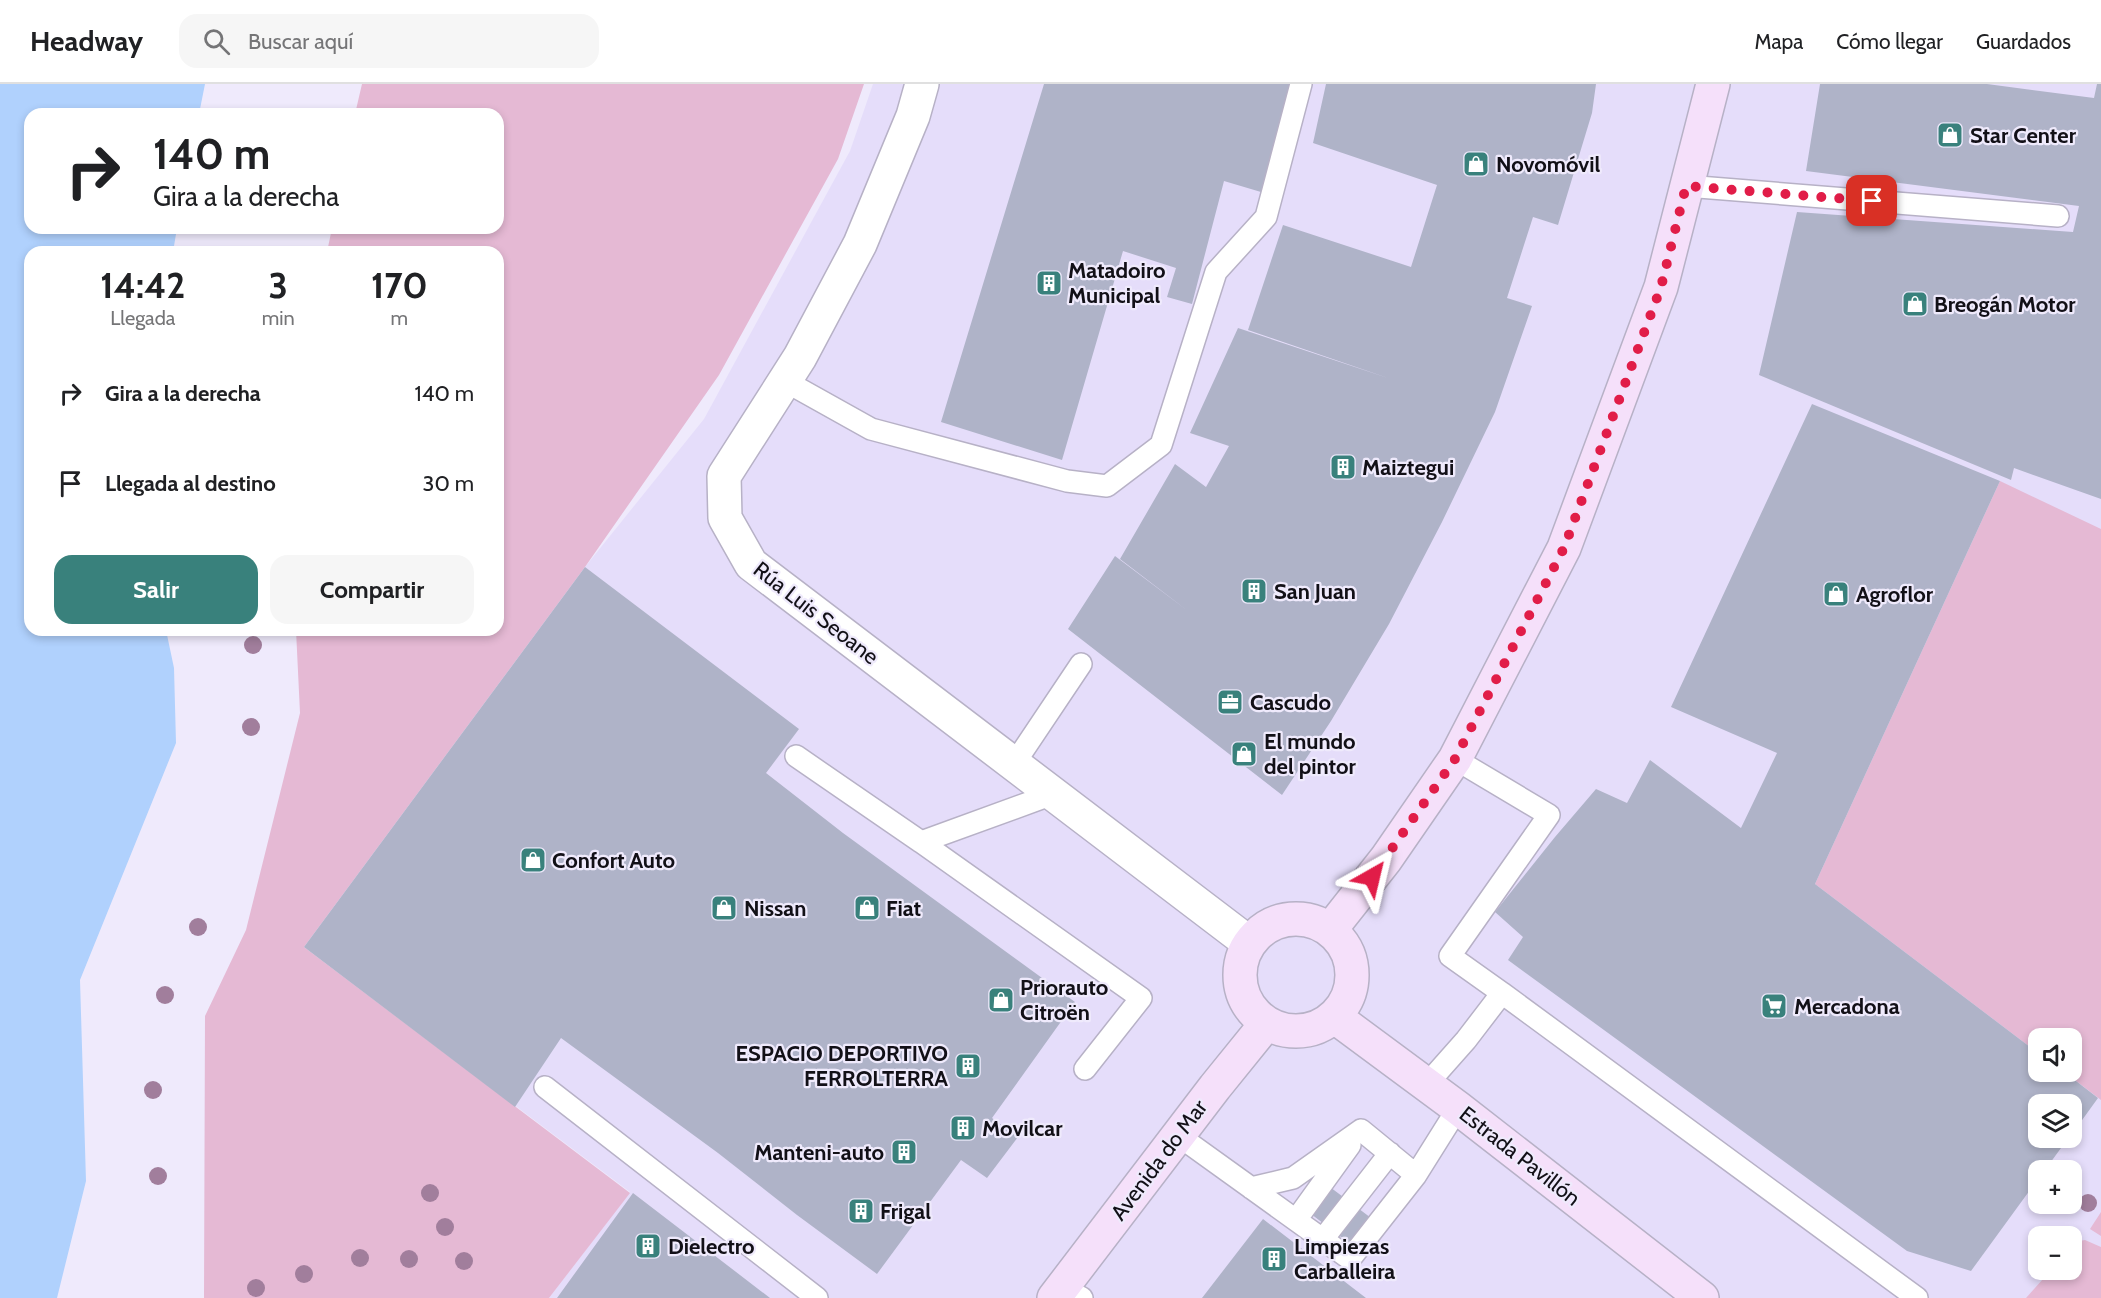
<!DOCTYPE html>
<html lang="es">
<meta charset="utf-8">
<style>
:root{--surface:#fff;--page:#f6f6f6;--text:#202124;--muted:#757577;--line:#e0e0e0;--accent:#39817c}
body{margin:0;font-family:Cabin,sans-serif;background:var(--page);color:var(--text);height:100vh;display:flex;flex-direction:column;font-size:22px;white-space:nowrap}
*{box-sizing:border-box;margin:0}
p{font-size:20px;color:var(--muted)}
.icon{flex:none;width:33px;height:33px;fill:none;stroke:currentColor;stroke-width:2;stroke-linecap:round;stroke-linejoin:round}
.map{position:relative;flex:1;overflow:hidden}
.drawer{position:absolute;left:24px;top:162px;width:480px;height:390px;display:flex;flex-direction:column;background:var(--surface);border-radius:18px;box-shadow:0 3px 9px #0003}
.drawer>*{flex:none}
.banner{position:absolute;left:24px;top:24px;width:480px;height:126px;border-radius:18px;box-shadow:0 3px 9px #0003;background:#fff;color:var(--text);overflow:hidden}
.buttons{position:absolute;left:2028px;top:944px;display:grid;gap:12px}
.buttons a{display:grid;place-items:center;width:54px;height:54px;border-radius:12px;background:var(--surface);box-shadow:0 3px 9px #0003;font-size:30px}
.pin{position:absolute;display:grid;place-items:center;width:51px;height:51px;color:#fff;margin:-26px;border-radius:12px;box-shadow:0 3px 9px #0006}
.me{position:absolute;width:66px;margin:-33px;rotate:37deg;stroke-linejoin:round;filter:drop-shadow(0 0 4px #0008)}
.turn{display:flex;align-items:center;gap:21px;height:126px;padding:0 30px;font-size:27px}
.turn .icon{width:78px;height:78px;stroke-width:2.5}
.turn b{display:block;font-size:42px;line-height:51px}
.eta{display:flex;justify-content:space-evenly;align-items:center;height:102px;text-align:center}
.eta b{font-size:36px;font-weight:800;line-height:42px}
.primary-button{display:flex;gap:12px;margin-top:auto;padding:12px 30px}
.primary-button a{flex:1;height:69px;border-radius:18px;background:var(--accent);color:#fff;font-size:24px;font-weight:800;line-height:69px;text-align:center}
.primary-button a+a{background:var(--page);color:var(--text)}
ul{padding:0;list-style:none}
li{display:flex;align-items:center;gap:18px;height:90px;padding:0 30px}
li div{flex:1}
li b{display:block;font-size:22px}
li em{font-style:normal}
header{display:flex;align-items:center;gap:36px;box-sizing:border-box;height:84px;padding:0 30px;background:var(--surface);border-bottom:2px solid var(--line)}
header strong{font-size:28px}
nav{display:flex;gap:33px;margin-inline-start:auto;font-size:21px}
.search{width:420px;height:54px;background:var(--page);display:flex;align-items:center;gap:15px;box-sizing:border-box;padding:0 21px;border-radius:18px;color:var(--muted);font-size:22px}
.map>svg:first-child{display:block}
</style>
<header>
<strong>Headway</strong>
<div class="search"><svg class="icon" aria-label="search" viewBox="0 0 24 24"><circle cx="10" cy="10" r="6"/><path d="M15 15l6 6"/></svg>Buscar aquí</div>
<nav><a>Mapa</a><a>Cómo llegar</a><a>Guardados</a></nav>
</header>
<div class="map">
<svg width="2101" height="1214" viewBox="0 0 2101 1214">
<rect width="100%" height="100%" fill="#efeafc"/>
<path fill="#e5ddfa" fill-rule="evenodd" d="M873 0H2101V1214H549L630 1108 304 863 585 483 704 335 850 67ZM2038 954H2072V987H2038ZM2038 1020H2072V1053H2038ZM2038 1086H2072V1119H2038ZM2038 1152H2072V1185H2038Z"/>
<path fill="#e5b9d4" d="M362 0H864L838 75 719 291 585 483 304 863 630 1109 549 1214H204L205 932 246 846 300 629 296 546H498V168H327L332 144H498V30H355Z
M2000 397 2101 445V1016L2063 987H2072V954H2038V969L1815 800Z
M2101 1128V1152L2090 1145Z
M2085 1156 2101 1163V1214H2026L2052 1185H2072V1165L2079 1157Z"/>
<path fill="#b0d1fd" d="M0 0H205L199 30H30V144H177L173 168H30V546H166L174 584 176 659 80 896 86 1097 57 1214H0Z"/>
<path fill="#afb3c8" d="M1044 0H1293L1261 108 1224 97 1192 220 1167 213 1176 184 1123 167 1062 376 941 338Z
M1326 0H1596L1592 29 1558 141 1533 133 1507 214 1532 222 1495 328 1442 438 1389 540 1331 637 1282 711 1068 545 1115 472 1188 527 1120 475 1175 380 1206 403 1229 362 1190 349 1238 244 1388 294 1248 246 1283 141 1411 183 1437 101 1313 59Z
M1820 0H1987L2094 14 2097 0H2101V415L2014 384 2011 396 1759 291 1797 128 2073 148 2079 122 1806 87Z
M1812 320 2000 397 1815 800 2038 969V987H2063L2098 1014 2072 1050V1020H2038V1053H2069L2045 1086H2038V1095L1971 1187 1907 1167 1508 876 1523 853 1495 828 1555 753 1596 705 1627 719 1650 676 1741 744 1777 669 1671 623Z
M585 483 799 645 766 689 843 749 1075 918 992 1034 1018 1053 987 1094 961 1076 877 1190 797 1131 718 1069 561 954 515 1023 304 863Z
M1318 1094 1383 1143 1362 1169 1298 1120Z
M633 1109 770 1214H557Z
M1263 1135 1366 1214H1202Z"/>
<g fill="none" stroke-linecap="round" stroke-linejoin="round">
<g stroke="#b7b1c6" stroke-width="24">
<path id="lane" d="M1686 102 2058 132
M785 297 871 345 1067 397 1107 402 1161 361 1216 188 1266 133 1301 0
M796 672 921 758 1053 710
M1455 675 1549 731 1450 872 1502 909
M1014 680 1081 580
M921 758 1141 914 1085 985
M1427 1000 1466 956 1502 909 1917 1214
M545 1003 817 1214
M1361 1046 1416 1091
M1179 1052 1350 1175 1416 1091 1458 1024
M1251 1104 1293 1094 1361 1046
M1296 1136 1350 1061
M1323 1155 1390 1069
M1062 1203 1082 1214"/>
</g>
<g stroke="#b7b1c6" stroke-width="36">
<path id="street" d="M922 0 913 32 860 160 800 273 724 392 725 434 751 480 1249 859"/>
</g>
<g stroke="#b7b1c6" stroke-width="36">
<path id="secondary" d="M1240 891a56 56 0 1 1 112 0a56 56 0 1 1-112 0Z
M1330 846 1386 775 1455 675 1564 464 1661 203 1713 0
M1335 933 1458 1024 1702 1214
M1054 1214 1215 1003 1266 940"/>
</g>
<use href="#lane" stroke="#fff" stroke-width="21"/>
<use href="#street" stroke="#fff" stroke-width="33"/>
<use href="#secondary" stroke="#f5e0fa" stroke-width="33"/>
</g>
<g fill="#a17e9c">
<circle cx="253" cy="561" r="9"/>
<circle cx="251" cy="643" r="9"/>
<circle cx="198" cy="843" r="9"/>
<circle cx="165" cy="911" r="9"/>
<circle cx="153" cy="1006" r="9"/>
<circle cx="158" cy="1092" r="9"/>
<circle cx="430" cy="1109" r="9"/>
<circle cx="2088" cy="1119" r="9"/>
<circle cx="445" cy="1143" r="9"/>
<circle cx="360" cy="1174" r="9"/>
<circle cx="409" cy="1175" r="9"/>
<circle cx="464" cy="1177" r="9"/>
<circle cx="304" cy="1190" r="9"/>
<circle cx="256" cy="1204" r="9"/>
</g>
<g fill="none" stroke-linecap="round" stroke-linejoin="round">
<path stroke="#e11d48" stroke-width="10" stroke-dasharray="0 18" d="M1372 793 1455 675 1564 464 1661 203 1686 102 1872 117"/>
</g>
<defs>
<g id="shop-square" transform="scale(1.35)"><rect x="-9" y="-9" width="18" height="18" rx="4" fill="#39817c" stroke="#efeafc"/><path d="M-5-2.5h2.3a2.7 3.5 0 0 1 5.4 0H5L5.5 6h-11ZM-1.5-2.5h3a1.5 2.3 0 0 0-3 0Z" fill="#fff"/></g>
<g id="building-square" transform="scale(1.35)"><rect x="-9" y="-9" width="18" height="18" rx="4" fill="#39817c" stroke="#efeafc"/><path d="M-4-6H4V6H1V3H-1V6H-4ZM-2.5-4.3h1.7v1.8h-1.7ZM.8-4.3h1.7v1.8H.8ZM-2.5-1h1.7V.8h-1.7ZM.8-1h1.7V.8H.8Z" fill="#fff"/></g>
<g id="office-square" transform="scale(1.35)"><rect x="-9" y="-9" width="18" height="18" rx="4" fill="#39817c" stroke="#efeafc"/><path d="M-6-3h4V-5.5h4V-3h4V5H-6ZM-1-4.5V-3h2v-1.5ZM-6 0V1H6V0Z" fill="#fff"/></g>
<g id="supermarket-square" transform="scale(1.35)"><rect x="-9" y="-9" width="18" height="18" rx="4" fill="#39817c" stroke="#efeafc"/><path d="M-6-5.5h2.5l.6 2H6L4.5 2H-2.5L-4.4-4H-6ZM-1.5 3.2a1.3 1.3 0 1 0 .1 0ZM3 3.2a1.3 1.3 0 1 0 .1 0Z" fill="#fff"/></g>
</defs>
<g fill-rule="evenodd">
<use href="#shop-square" x="1950" y="51"/>
<use href="#shop-square" x="1476" y="80"/>
<use href="#building-square" x="1049" y="199"/>
<use href="#shop-square" x="1915" y="220"/>
<use href="#building-square" x="1343" y="383"/>
<use href="#building-square" x="1254" y="507"/>
<use href="#shop-square" x="1836" y="510"/>
<use href="#office-square" x="1230" y="618"/>
<use href="#shop-square" x="1244" y="670"/>
<use href="#shop-square" x="533" y="776"/>
<use href="#shop-square" x="724" y="824"/>
<use href="#shop-square" x="867" y="824"/>
<use href="#shop-square" x="1001" y="916"/>
<use href="#supermarket-square" x="1774" y="922"/>
<use href="#building-square" x="968" y="982"/>
<use href="#building-square" x="963" y="1044"/>
<use href="#building-square" x="904" y="1068"/>
<use href="#building-square" x="861" y="1127"/>
<use href="#building-square" x="648" y="1162"/>
<use href="#building-square" x="1274" y="1175"/>
</g>
<g text-anchor="middle" dominant-baseline="central" stroke-width="4.5" stroke-linejoin="round" paint-order="stroke">
<g font-size="22" font-weight="bold" fill="#121017" stroke="#efeafc" text-anchor="start">
<text x="1970" y="51">Star Center</text>
<text x="1496" y="80">Novomóvil</text>
<text x="1068" y="186">Matadoiro<tspan x="1068" dy="25">Municipal</tspan></text>
<text x="1934" y="220">Breogán Motor</text>
<text x="1362" y="383">Maiztegui</text>
<text x="1274" y="507">San Juan</text>
<text x="1856" y="510">Agroflor</text>
<text x="1250" y="618">Cascudo</text>
<text x="1264" y="657">El mundo<tspan x="1264" dy="25">del pintor</tspan></text>
<text x="552" y="776">Confort Auto</text>
<text x="744" y="824">Nissan</text>
<text x="886" y="824">Fiat</text>
<text x="1020" y="903">Priorauto<tspan x="1020" dy="25">Citroën</tspan></text>
<text x="1794" y="922">Mercadona</text>
<text x="948" y="969" text-anchor="end">ESPACIO DEPORTIVO<tspan x="948" dy="25">FERROLTERRA</tspan></text>
<text x="982" y="1044">Movilcar</text>
<text x="884" y="1068" text-anchor="end">Manteni-auto</text>
<text x="880" y="1127">Frigal</text>
<text x="668" y="1162">Dielectro</text>
<text x="1294" y="1162">Limpiezas<tspan x="1294" dy="25">Carballeira</tspan></text>
</g>
<g font-size="22" fill="#121017" stroke="#efeafc">
<text transform="translate(816 529) rotate(38)">Rúa Luis Seoane</text>
<text transform="translate(1520 1072) rotate(38)">Estrada Pavillón</text>
<text transform="translate(1159 1076) rotate(-53)">Avenida do Mar</text>
</g>
</g>
</svg>
<div class="buttons">
<a><svg class="icon" aria-label="sound" viewBox="0 0 24 24"><path d="M4 9h4l5-4v14l-5-4H4zM17 9q2 3 0 6"/></svg></a>
<a><svg class="icon" aria-label="layers" viewBox="0 0 24 24"><path d="M12 4l9 5-9 5-9-5zM3 14l9 5 9-5"/></svg></a>
<a>+</a>
<a>−</a>
</div>
<div class="pin" style="left:1872px;top:117px;background:#d93025"><svg class="icon" aria-label="arrive" viewBox="0 0 24 24"><path d="M6 21V4h12l-3 4 3 4H6"/></svg></div>
<svg class="me" style="left:1372px;top:793px" viewBox="-20 -20 40 40"><path d="M0-17L14 15 0 8-14 15z" fill="#e11d48" stroke="#fff" stroke-width="4"/></svg>
<div class="banner">
<div class="turn"><svg class="icon" aria-label="right" viewBox="0 0 24 24"><path d="M7 20v-9h11M14 6l5 5-5 5"/></svg><div><b>140 m</b>Gira a la derecha</div></div>
</div>
<section class="drawer">
<div class="eta">
<div><b>14:42</b><p>Llegada</p></div>
<div><b>3</b><p>min</p></div>
<div><b>170</b><p>m</p></div>
</div>
<ul>
<li><svg class="icon" aria-label="right" viewBox="0 0 24 24"><path d="M7 20v-9h11M14 6l5 5-5 5"/></svg><div><b>Gira a la derecha</b></div><em>140 m</em></li>
<li><svg class="icon" aria-label="arrive" viewBox="0 0 24 24"><path d="M6 21V4h12l-3 4 3 4H6"/></svg><div><b>Llegada al destino</b></div><em>30 m</em></li>
</ul>
<div class="primary-button"><a>Salir</a><a>Compartir</a></div>
</section>
</div>
